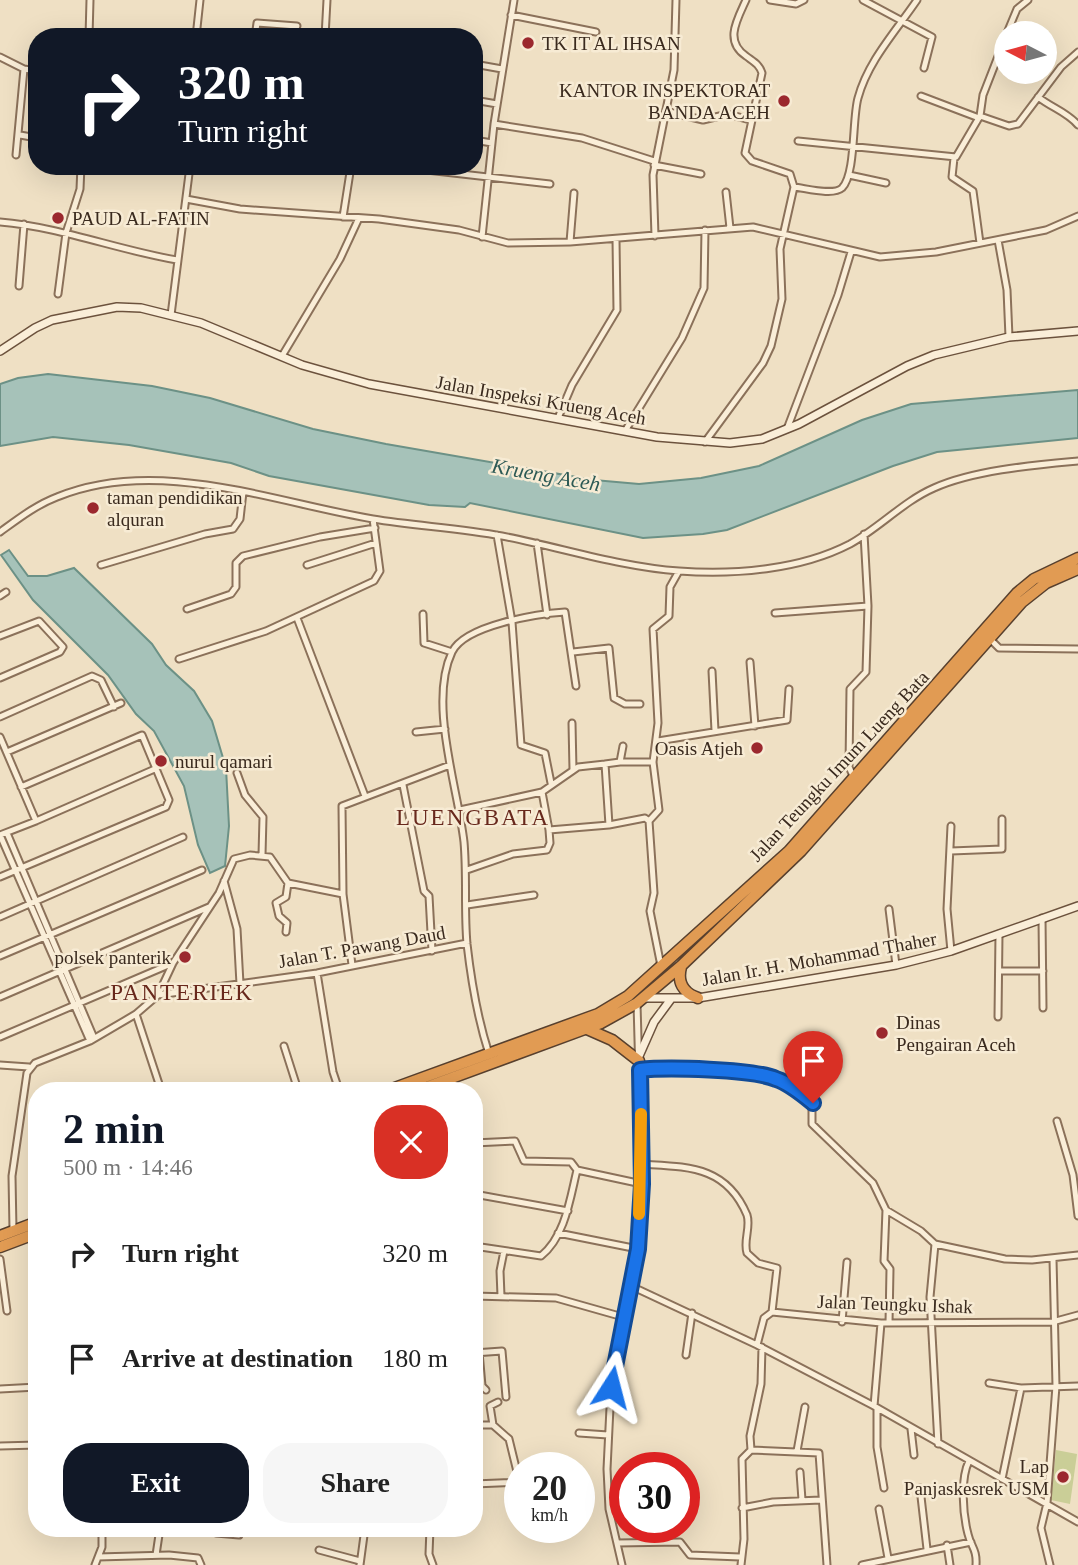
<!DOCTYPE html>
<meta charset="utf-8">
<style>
:root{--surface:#fff;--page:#f6f6f6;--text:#222;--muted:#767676;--accent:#111827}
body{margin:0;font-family:Georgia,serif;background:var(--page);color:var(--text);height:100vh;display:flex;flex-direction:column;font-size:26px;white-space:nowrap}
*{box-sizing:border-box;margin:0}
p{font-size:23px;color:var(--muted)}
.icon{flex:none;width:38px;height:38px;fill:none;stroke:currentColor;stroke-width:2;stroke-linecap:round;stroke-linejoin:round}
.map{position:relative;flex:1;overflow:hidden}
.side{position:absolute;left:28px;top:1082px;width:455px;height:455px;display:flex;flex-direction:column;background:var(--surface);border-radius:28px;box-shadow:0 7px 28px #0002}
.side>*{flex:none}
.guide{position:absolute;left:28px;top:28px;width:455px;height:147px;border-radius:28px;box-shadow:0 7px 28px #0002;background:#111827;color:#fff;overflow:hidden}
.needle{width:46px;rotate:276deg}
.buttons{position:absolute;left:994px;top:21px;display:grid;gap:14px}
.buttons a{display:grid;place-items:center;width:63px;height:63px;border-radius:50%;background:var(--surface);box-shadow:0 7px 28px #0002;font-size:35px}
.speed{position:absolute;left:504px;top:1452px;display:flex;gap:14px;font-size:35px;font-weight:700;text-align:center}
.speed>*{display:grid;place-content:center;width:91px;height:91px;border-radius:50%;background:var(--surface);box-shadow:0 7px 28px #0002;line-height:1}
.speed small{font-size:18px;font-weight:400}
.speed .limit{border:10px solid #d22;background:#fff;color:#111}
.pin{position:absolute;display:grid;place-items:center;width:60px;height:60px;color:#fff;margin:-72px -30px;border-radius:50% 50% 50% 0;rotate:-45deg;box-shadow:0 0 7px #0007}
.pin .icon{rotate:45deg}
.me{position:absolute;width:77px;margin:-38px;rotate:9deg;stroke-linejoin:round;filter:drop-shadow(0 0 5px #0008)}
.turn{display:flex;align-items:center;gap:24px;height:147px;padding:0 35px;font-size:32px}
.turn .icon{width:91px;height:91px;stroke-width:2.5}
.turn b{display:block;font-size:49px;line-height:60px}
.round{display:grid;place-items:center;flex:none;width:74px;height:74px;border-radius:28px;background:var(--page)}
.overview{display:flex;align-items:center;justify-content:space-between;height:119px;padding:0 35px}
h1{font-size:42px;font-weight:700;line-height:52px;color:var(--accent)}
.action{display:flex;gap:14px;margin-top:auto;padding:14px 35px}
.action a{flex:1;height:80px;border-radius:28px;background:var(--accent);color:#fff;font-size:28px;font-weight:700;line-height:80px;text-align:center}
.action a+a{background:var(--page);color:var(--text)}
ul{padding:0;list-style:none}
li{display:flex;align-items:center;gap:21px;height:105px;padding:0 35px}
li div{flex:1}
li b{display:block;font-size:26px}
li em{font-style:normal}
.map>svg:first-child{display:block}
</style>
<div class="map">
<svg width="1078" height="1565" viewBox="0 0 1078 1565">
<rect width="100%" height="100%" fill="#efe0c4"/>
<path fill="#cace97" d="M1056 1450 1077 1454 1070 1504 1051 1500Z"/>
<path fill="#a6c2b9" stroke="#6c9186" stroke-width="2" d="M48 374 152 386 210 398 313 429 386 444 594 480 639 484 701 478 759 466 862 420 911 404 1078 390V438L937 452 893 466 727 530 703 534 643 538 470 503 465 507 429 505 269 476 231 463 129 445 53 437 0 446V384L18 378Z
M9 550 28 576H47L74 568 152 644 166 665 194 691 212 721 226 768 229 826 225 866 210 873 198 845 184 786 154 731 136 714 108 675 33 600 1 555Z"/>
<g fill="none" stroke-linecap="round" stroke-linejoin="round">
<g stroke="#8b715a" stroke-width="9">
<path id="street" d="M746 0C737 20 724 41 746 56 754 62 759 64 762 73L745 153 752 161 790 174 794 187
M770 0 796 4 804 0
M863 0 932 37 924 68
M511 15 596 32
M1007 33 1017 9 1028 0
M89 37 90 0
M196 37 200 0
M255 37 257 23 297 26
M325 37 327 0
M0 57 24 69 37 71
M474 64 502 69
M921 96 979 118
M1038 97C1052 108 1067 112 1078 125
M474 100 497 104
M665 111 703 120 728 114 750 120
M980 116 983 95 1006 36
M494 124 582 138 654 161
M20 135 37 138
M474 140 492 143
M798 141 956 157 980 116 1009 126 1018 124 1061 67 1078 52
M16 155 24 69
M954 158 952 177 973 191 980 243
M654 165 701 174
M409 168 550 184
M849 175 886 183
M726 192 730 228
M186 199 240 209 379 219 459 230 508 243 570 242 753 227 880 257 936 252 1046 230 1078 216
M343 217 351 166
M0 222C61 227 117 250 177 260
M655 236 653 175 674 70 676 0
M482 237 494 124 514 0
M998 240 1007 290 1009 337
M570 242 574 193
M19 286 24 224
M58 294 66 233 80 189 81 166
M171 315 190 166
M282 356 340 259 359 218
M558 418 572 385 617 310 616 239
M787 429 838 295 851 252
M625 431 682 338 704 288 705 230
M705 442 763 363 771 346 782 299 780 249 794 187C805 188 833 196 842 188 856 174 852 119 858 98 868 61 896 31 917 0
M0 532C18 519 36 505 57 497 157 456 273 502 373 519 416 526 460 528 502 536 560 547 620 567 679 571 734 575 800 570 850 544 879 528 904 501 934 488 974 470 1035 465 1078 461
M497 535 512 622 521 745 545 753 551 783
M537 543 547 615
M101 565 205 534 233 529 240 519 243 492
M307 565 376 543
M0 596 6 592
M187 609 231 594 236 587V563L243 556 320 537 375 528
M775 613 868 606
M423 614 424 643 452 652
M297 618 365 796
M0 636 39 621 63 647 60 652 0 678
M988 637 999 648 1078 649
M573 652 609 648 614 698 625 704H640
M179 659 266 631 374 581 380 571 373 519
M750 662 755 726
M712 671 715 731
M0 717 92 676 101 680 114 707
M572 723 573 770
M416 732 445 729
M0 737 36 821 0 835 90 1041
M658 741 787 720 789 689
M7 752 121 703
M620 762H653L658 723 653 629 669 616 670 587 679 571
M605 764 620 762 623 746
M237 773 245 795 263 817 262 855
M854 778 849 767 850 689 866 672 868 606 864 534
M403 785 424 891 429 896 432 951
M460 810 542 792
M36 821 157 768
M649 821 654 893 650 911 661 966
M649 821 659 810 653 762
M609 825 605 764 578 767 542 792 549 830 609 825 645 818 649 821
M951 826 947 909 951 951
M7 833 94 1038
M951 851 1002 849V819
M467 870 513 854 547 850 550 843 549 830
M0 877 166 807 169 800 142 735 21 787
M224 881 237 929 240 984
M467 905 534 895
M889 909 896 965
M0 917 183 837
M1042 918 1043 1008
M286 932 287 923 279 916 276 903 286 897 288 883
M0 956 202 870
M352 965 343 894 342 806 450 765
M999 971H1043
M317 973 333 1072 339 1090
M158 995 173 963 219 893 234 859 250 855 270 857 288 883 343 894
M0 997 209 907
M136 1014 161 1090
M998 1017 999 934
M0 1037 173 963
M284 1046 298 1090
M489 1054C478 1020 471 979 467 944 464 910 467 876 464 842 458 788 428 703 452 652 465 625 537 614 565 612L576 686
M0 1065 29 1067
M640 1070 688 1069 776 1079 812 1103V1124L873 1183 886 1210 921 1231 935 1244 1005 1259 1032 1260 1078 1255
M1057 1121 1073 1175 1078 1216
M474 1143 515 1141 524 1161 571 1162 577 1170 642 1184
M641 1164C687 1167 726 1165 747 1215 751 1227 743 1241 747 1253L758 1263 777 1268 772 1312
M474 1194 568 1211
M886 1210 884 1261 890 1269 889 1323
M13 1230 12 1176 27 1073 35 1063 90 1041 136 1014 158 995 317 973 467 943
M558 1233 638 1249
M935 1244 930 1297 938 1444
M474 1246 541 1256C565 1237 570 1199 577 1170
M0 1259 7 1311
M631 1286 757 1345 874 1406 1078 1522
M474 1296 556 1298 623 1317
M501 1296 500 1271 504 1251
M1056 1321 1078 1315
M842 1322 847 1262
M757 1345 764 1318 772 1312 881 1323 1054 1322
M479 1352 482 1386 486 1390
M474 1353 502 1351 506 1397
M686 1355 692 1313
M989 1383 1021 1388 1078 1386
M0 1389 37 1387
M874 1406 881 1323
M877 1409V1447L884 1488
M474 1425H493L509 1439 520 1484
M493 1425 490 1406 498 1402
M911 1429 914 1455
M579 1433 608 1435
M0 1446 37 1445
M751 1450 750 1436 761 1384 762 1347
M797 1451 805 1407
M969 1461C960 1479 963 1515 968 1534 971 1547 977 1549 976 1565
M800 1472 802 1500
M1002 1479 1021 1388
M474 1484 519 1482
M920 1488 927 1549
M742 1508 773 1502 821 1500
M879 1509 888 1558
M430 1528 429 1554 433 1565
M216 1533 239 1535 240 1528
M617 1543 680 1542 690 1555 740 1557
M947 1545 950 1565
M319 1550 360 1561
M156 1555 160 1528
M98 1557 169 1555 198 1558 201 1565
M95 1565 102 1547V1528
M360 1565 365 1528
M622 1565 609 1509 607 1469 611 1387 638 1249 642 1184 637 1003
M741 1565 744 1539 742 1459 751 1450 819 1453 827 1565
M862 1565 971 1542
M1050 1565 1041 1528 1047 1503 1056 1386 1053 1259"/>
</g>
<g stroke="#6c523d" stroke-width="10">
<path id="secondary" d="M0 351 35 328 52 320 117 307 141 308 201 323 302 365 369 384 657 437 730 443 762 439 799 424 907 366 934 355 1009 337 1078 331
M643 998H698L896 965 951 951 1078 906
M639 1056 654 1022 671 999"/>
</g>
<g stroke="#58402e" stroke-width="13">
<path id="highway" d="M681 967C677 982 683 993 698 998
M587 1029 612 1040 639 1061
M389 1090 598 1014 628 996 789 851 1017 593 1034 579 1078 558
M419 1090 601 1023 637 1003 681 966 801 851 1022 602 1046 583 1078 569
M0 1236 37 1222
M0 1247 37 1233"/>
</g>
<use href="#street" stroke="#faeed8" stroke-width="5"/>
<use href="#secondary" stroke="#faeed8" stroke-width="7"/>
<use href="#highway" stroke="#e19b53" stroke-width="10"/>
</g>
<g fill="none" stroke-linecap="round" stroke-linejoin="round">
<g stroke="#114b97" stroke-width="18">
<path id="route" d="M611 1387 638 1249 642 1184 640 1070C666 1067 753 1069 776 1079 789 1083 802 1094 813 1103"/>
</g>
<use href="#route" stroke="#1a73e8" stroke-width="12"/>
<path stroke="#f59e0b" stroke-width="12" d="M639 1214 641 1114"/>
</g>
<g fill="#9b282e" stroke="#f7ebd4" stroke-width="2.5">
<circle cx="528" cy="43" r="7"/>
<circle cx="784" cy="101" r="7"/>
<circle cx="58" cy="218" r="7"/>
<circle cx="93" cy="508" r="7"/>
<circle cx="757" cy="748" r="7"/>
<circle cx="161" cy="761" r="7"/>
<circle cx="185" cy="957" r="7"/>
<circle cx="882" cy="1033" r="7"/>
<circle cx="1063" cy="1477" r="7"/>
</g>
<g text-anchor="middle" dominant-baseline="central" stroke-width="5" stroke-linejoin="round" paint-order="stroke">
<g font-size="19" fill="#3a2a1e" stroke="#f7ebd4" text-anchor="start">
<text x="542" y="43">TK IT AL IHSAN</text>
<text x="770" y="90" text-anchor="end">KANTOR INSPEKTORAT<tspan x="770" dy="22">BANDA ACEH</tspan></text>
<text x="72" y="218">PAUD AL-FATIN</text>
<text x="107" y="497">taman pendidikan<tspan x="107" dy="22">alquran</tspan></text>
<text x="743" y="748" text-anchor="end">Oasis Atjeh</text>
<text x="175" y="761">nurul qamari</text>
<text x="171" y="957" text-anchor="end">polsek panterik</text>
<text x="896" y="1022">Dinas<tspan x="896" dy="22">Pengairan Aceh</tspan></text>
<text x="1049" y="1466" text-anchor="end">Lap<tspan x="1049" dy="22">Panjaskesrek USM</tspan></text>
</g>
<g font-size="19" fill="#3a2a1e" stroke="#f7ebd4">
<text transform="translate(541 400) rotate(10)">Jalan Inspeksi Krueng Aceh</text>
<text transform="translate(839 766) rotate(-47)">Jalan Teungku Imum Lueng Bata</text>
<text transform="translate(362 947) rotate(-10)">Jalan T. Pawang Daud</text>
<text transform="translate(819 959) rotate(-10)">Jalan Ir. H. Mohammad Thaher</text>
<text transform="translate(895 1304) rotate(2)">Jalan Teungku Ishak</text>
</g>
<g font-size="21" font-style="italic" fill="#2d5a55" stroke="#f7ebd4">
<text transform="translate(546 475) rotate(10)">Krueng Aceh</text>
</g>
<g font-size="23" letter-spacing="2" fill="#68281c" stroke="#f7ebd4">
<text x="473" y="817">LUENGBATA</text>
<text x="182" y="992">PANTERIEK</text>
</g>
</g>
</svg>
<div class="buttons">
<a><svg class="needle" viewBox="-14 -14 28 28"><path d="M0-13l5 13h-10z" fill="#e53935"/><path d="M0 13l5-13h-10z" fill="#767676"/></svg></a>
</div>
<div class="speed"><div>20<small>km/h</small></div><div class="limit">30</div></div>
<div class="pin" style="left:813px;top:1103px;background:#d93025"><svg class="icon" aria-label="arrive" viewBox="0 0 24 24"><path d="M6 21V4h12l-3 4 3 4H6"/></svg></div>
<svg class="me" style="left:611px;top:1387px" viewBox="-20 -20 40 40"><path d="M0-17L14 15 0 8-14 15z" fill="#1a73e8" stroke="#fff" stroke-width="4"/></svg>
<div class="guide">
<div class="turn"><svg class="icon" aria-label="right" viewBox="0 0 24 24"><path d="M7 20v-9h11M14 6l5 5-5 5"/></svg><div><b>320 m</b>Turn right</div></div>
</div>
<section class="side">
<div class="overview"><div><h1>2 min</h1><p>500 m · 14:46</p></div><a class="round" style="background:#d93025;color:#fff"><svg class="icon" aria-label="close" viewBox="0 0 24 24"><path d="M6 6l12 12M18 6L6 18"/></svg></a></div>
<ul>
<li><svg class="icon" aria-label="right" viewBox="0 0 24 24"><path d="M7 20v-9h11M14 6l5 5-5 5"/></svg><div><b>Turn right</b></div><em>320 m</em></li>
<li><svg class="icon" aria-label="arrive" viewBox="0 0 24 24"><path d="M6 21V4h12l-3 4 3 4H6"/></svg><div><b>Arrive at destination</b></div><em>180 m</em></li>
</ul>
<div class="action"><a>Exit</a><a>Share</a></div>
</section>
</div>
